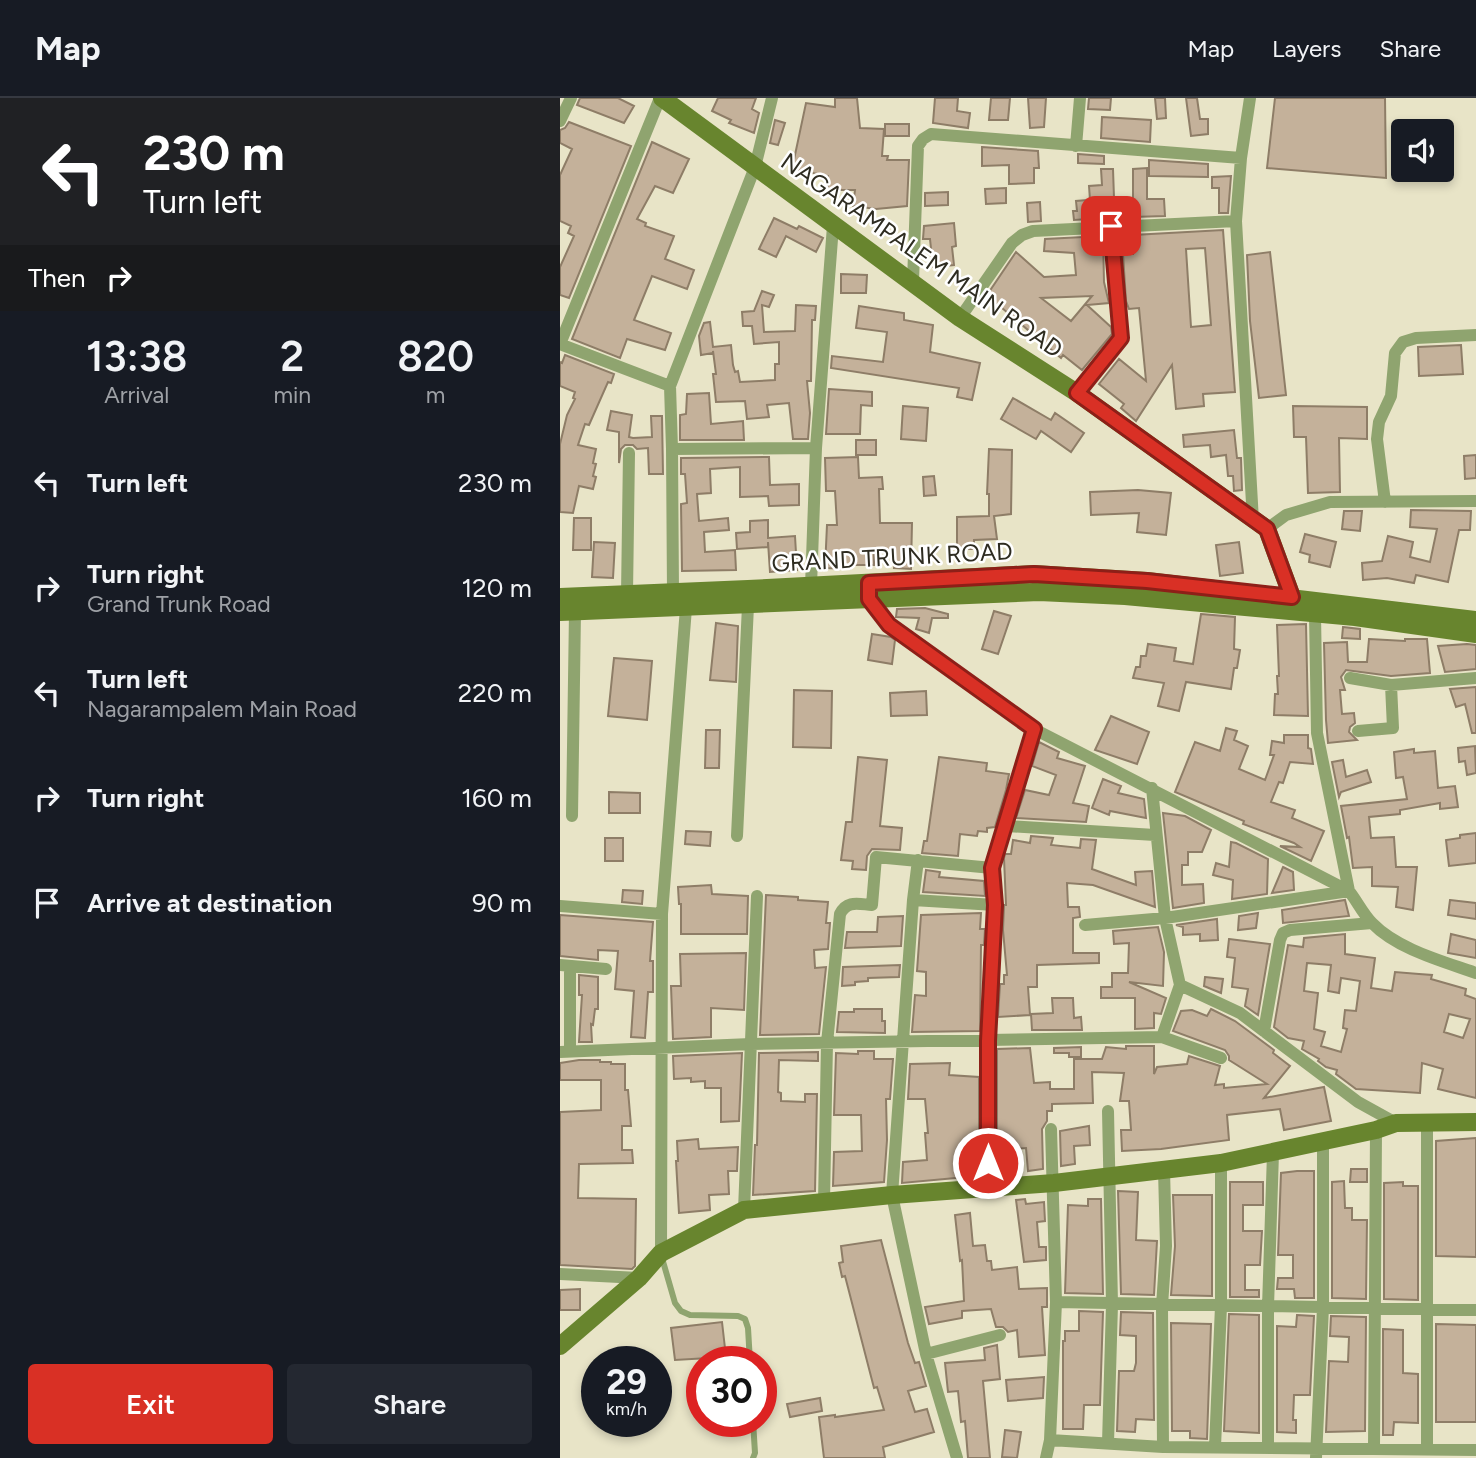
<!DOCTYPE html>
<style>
:root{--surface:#171b24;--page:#242831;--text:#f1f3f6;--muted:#9ea1a6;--line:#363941;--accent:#d93025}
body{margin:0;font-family:Figtree,sans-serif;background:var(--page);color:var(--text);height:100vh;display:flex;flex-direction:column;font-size:26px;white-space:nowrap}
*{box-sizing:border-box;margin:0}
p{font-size:23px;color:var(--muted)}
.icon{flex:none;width:38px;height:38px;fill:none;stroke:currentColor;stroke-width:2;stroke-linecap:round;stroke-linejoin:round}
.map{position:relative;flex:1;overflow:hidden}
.side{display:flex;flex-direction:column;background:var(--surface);width:560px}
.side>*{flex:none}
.banner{background:#202124;color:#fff;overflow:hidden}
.buttons{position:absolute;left:831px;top:21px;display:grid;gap:14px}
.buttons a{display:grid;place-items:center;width:63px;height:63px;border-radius:7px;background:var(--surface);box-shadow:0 4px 10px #0003;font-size:35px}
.speed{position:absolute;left:21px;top:1248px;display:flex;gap:14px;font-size:35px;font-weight:700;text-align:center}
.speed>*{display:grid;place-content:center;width:91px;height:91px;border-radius:50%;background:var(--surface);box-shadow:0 4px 10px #0003;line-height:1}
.speed small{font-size:18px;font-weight:400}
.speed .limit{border:10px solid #d22;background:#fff;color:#111}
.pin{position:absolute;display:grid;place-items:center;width:60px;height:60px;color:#fff;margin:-30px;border-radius:14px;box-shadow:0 4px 10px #0006}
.me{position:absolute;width:77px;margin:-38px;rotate:0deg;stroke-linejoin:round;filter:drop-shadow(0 0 5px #0008)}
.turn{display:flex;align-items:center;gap:24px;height:147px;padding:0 28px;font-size:32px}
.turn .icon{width:91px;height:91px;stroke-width:2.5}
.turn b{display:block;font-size:49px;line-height:60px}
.then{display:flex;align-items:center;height:66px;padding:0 28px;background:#0003;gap:14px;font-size:26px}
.eta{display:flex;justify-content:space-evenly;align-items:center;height:119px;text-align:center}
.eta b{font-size:42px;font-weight:600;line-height:49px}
.cta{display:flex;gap:14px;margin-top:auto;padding:14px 28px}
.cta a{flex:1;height:80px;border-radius:7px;background:var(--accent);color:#fff;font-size:28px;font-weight:600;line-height:80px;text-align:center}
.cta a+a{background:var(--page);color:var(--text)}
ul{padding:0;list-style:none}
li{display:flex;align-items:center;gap:21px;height:105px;padding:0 28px}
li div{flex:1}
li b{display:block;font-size:26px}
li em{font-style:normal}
header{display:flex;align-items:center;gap:42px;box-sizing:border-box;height:98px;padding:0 35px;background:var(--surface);border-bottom:2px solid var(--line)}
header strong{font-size:33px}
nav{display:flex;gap:38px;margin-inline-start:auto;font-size:24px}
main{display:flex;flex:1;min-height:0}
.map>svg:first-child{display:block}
</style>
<header>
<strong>Map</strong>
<nav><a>Map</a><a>Layers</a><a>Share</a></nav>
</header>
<main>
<section class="side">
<div class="banner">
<div class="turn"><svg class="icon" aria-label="left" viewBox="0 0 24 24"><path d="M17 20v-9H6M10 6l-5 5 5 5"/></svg><div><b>230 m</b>Turn left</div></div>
<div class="then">Then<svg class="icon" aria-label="right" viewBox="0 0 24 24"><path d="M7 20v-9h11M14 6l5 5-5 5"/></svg></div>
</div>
<div class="eta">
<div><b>13:38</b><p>Arrival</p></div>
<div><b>2</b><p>min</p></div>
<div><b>820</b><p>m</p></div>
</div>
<ul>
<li><svg class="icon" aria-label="left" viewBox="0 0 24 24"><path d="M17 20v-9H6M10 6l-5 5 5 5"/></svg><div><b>Turn left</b></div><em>230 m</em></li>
<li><svg class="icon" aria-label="right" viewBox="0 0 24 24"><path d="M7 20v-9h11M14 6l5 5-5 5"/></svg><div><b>Turn right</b><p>Grand Trunk Road</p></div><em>120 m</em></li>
<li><svg class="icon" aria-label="left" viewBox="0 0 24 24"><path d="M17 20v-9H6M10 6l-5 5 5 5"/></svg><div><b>Turn left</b><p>Nagarampalem Main Road</p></div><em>220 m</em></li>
<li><svg class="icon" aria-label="right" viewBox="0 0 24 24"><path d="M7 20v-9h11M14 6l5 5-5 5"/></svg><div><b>Turn right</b></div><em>160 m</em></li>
<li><svg class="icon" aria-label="arrive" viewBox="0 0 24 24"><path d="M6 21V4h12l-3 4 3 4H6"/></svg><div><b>Arrive at destination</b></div><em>90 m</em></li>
</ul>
<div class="cta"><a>Exit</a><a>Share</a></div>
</section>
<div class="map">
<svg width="916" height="1360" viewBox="0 0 916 1360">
<rect width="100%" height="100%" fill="#e8e4c7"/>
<path fill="#c4b19a" stroke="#8e7d67" stroke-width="2" fill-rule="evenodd" d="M20 0H58L74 8 64 25 17 7Z
M158 0H196L192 11 199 15 194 35 169 25 171 22 152 13Z
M275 0H297L300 30 324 31 322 58H328L327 62H349L347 108 316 111 293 108 295 92H268V78L232 71 246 5 275 9Z
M375 0H398L397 13 410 15 408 30 373 25Z
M431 0H450L448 22H429Z
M468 0H486L484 29 470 30Z
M529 0H551L550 12 528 11Z
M595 0H605L606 20 597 21Z
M626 0H637L640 21H648V36L631 38Z
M715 0H825L826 80 707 70Z
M542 19 591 22 590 44 541 40Z
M215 22 225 25 218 47 210 45Z
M9 24 71 48 9 200 0 197V169L14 138 8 135 11 128 0 123V77L12 51 0 45V32L5 30Z
M325 26H349V38H325Z
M92 44 129 61 113 95 95 88 77 121 86 125 85 128 114 138 105 161 134 172 127 191 92 178 74 222 111 235 105 252 67 241 60 260 12 241Z
M422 49 478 53 479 70H474V85L449 86V67L422 68Z
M518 56 544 58V66L518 65Z
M589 62 648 66V79L589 78Z
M587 70V101H604L605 118 573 119V71Z
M541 71H553L554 100 530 102 529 88 542 87Z
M671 78 668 115H659V90H652V79Z
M446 90V105L426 106 425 91Z
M388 94V107L365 108V95Z
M527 102 529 121 514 122 513 113H517L516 103Z
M480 104 481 123 468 124 467 105Z
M214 120 237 131 239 128 263 140 256 154 226 138 216 159 199 151Z
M394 125 396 148 392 149 394 167 373 169 370 141H363L364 128Z
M663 132 675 294 643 296 644 308 616 311 612 267 576 323 561 310 564 306 539 286 559 261 586 283 579 210 569 211 566 203 563 156H573V137ZM645 150 651 227 631 229 626 151Z
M543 138 544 184 549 205 527 207 551 229 552 236 522 272 503 257 501 260 442 210 425 200 456 154 484 179 516 177 514 155 484 153 485 141ZM532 198 511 223 481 200Z
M710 154 726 297 699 300 690 223 687 157Z
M281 176 307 177 306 195H281Z
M202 193 214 197 209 209 202 207 204 234 235 233 236 207 256 208 255 222H252L251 283H247L250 315 248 341H233L229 305 207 307 209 319 187 321 185 303 156 304 153 276H156L153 253V255L141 257 139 238 144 225 150 224 153 249 171 247 173 267 175 274 178 273 180 284 215 282V266H219V244L194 246 192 228H183L182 214 194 213Z
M299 208 344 215V222L373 227 370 254 420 265 412 302 397 299 399 290 271 270 272 258 323 264 327 234 296 230Z
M901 247 903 276 859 278 858 249Z
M5 257 54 276 51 285 48 284 29 327 25 326 18 347 36 351 33 365 36 366 33 378 36 379 33 391 19 388 13 415 0 414V346L7 317 15 301 13 300 15 294 0 288V264L2 265Z
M269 291 312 294V308L301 307 300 336H266Z
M149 295 151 326 183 323 184 342H120V317L126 316 127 296Z
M453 300 491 322 495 315 524 335 511 354 481 333 476 341 441 321Z
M343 308 368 310 366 343 341 341Z
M733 308 807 309V341L779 340 780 394 748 395 746 339H734Z
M51 313 72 317 69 339 73 340 92 339 91 318H102L103 376H89L88 350 77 351 73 347H65L61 351 59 365V334L47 332Z
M674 332 677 360H681L682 392 674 393 673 378H668L666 357 651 359 650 347 624 349 623 337Z
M296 342H316V357H296Z
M429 351 452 352 451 416 434 418 437 441 414 442V451H397V419L429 418V396H427Z
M916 357V380L905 381 904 358Z
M209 359 210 387 239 386V407L209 408 208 398 180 399V369L150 371 151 395 137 396 139 423 168 420 169 432 144 434 145 454 175 452 176 472 122 473 121 406 127 405 125 376H121V360Z
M298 359 299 380 322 379 323 391H319L320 425H352L351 471 334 470 335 454 314 453V467H290V471L265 470 267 427H277L275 393H266L265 360Z
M374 378 376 397 364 398 363 379Z
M578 392 611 395 606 437 577 434 579 415 531 417 530 394Z
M851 412 911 413 910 432H899L888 484 856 477 854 485 827 480 803 482 802 465 822 463 828 438 853 444 850 459 870 464 877 431 850 429Z
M784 413H802L800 433 782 431Z
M14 420H31V452H13Z
M208 422V440L235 438 237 472 210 474 208 444V449L177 451 176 435 190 434V423Z
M745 436 776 444 770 469 749 464 750 457 740 454Z
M34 444 55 445 53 480 32 479Z
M679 444 683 475 660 478 656 447Z
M365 510 388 516V520H372L369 535 356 531 359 520 336 519 337 511Z
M434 513 451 518 438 556 422 551Z
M641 516 675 519 674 551 680 552 677 570H674L671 591 626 584 619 613 598 608 604 585 573 580 576 569H580L581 558H586L588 546 616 550 614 563 633 566Z
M156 525 178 528 176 584 150 582Z
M746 526 748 618 714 617 715 596H718L717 578H719L717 527Z
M783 529 800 531V541L782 540Z
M312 536 331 539 335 542 332 566 308 562Z
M809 541 845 543V541H867L870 575 831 578 786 572 781 579 785 592H780L782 616 794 615 795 625 790 629 789 634 797 642 768 645 766 622 764 545 787 544 788 564H807Z
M907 546 916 547V571L885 574 878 548Z
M54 560 92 563 87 622 48 618Z
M916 589V635H912L905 606 896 609 890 591Z
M234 592 272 593 271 650 233 649Z
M366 593 367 617 331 618 330 595Z
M551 618 589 634 577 666 535 652Z
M666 630 677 633 674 642 688 648 679 671 705 682 714 657H710L712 643 724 645V637H748V650L751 651 753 666 730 664 723 685 719 684 711 704 735 712 732 720 764 733 751 763 720 748 740 749 734 745 683 726 684 723 615 694 635 644 660 653Z
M146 632H160L159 670H145Z
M479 644 499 654 497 660 525 668 513 705 529 708 526 724 456 720 465 692 489 697 496 677 472 668Z
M915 648 916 675 907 677 905 663 899 664 898 650Z
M854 651V655L875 653 878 690 895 688 898 709 880 711V705L840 712V716L809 719 811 740 834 739 836 769H857L853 812 836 809 838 789 812 788V769L793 770 789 739 787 740 781 708 847 701 843 679 836 680 834 654Z
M298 659 327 662 320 728 342 730 340 752 312 751 307 758 306 772 292 771 293 763 281 762 286 724H292Z
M379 659 427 665 426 673 449 676 446 692 435 729 427 730V734L418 733 417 738 400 736 398 758 362 755 364 743H367Z
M783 662 786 679 807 672 811 684 781 694 779 699 772 664Z
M543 681 561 688 558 695 584 701 586 720 550 713 549 717 532 710Z
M49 694 80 695V715H49Z
M603 715 625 718 651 732 642 754H628V767H622V787L643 786 644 805 613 810Z
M126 733 151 734 150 748 125 746Z
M916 735V765L889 768 886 742 900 740V737Z
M471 738 493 740 491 747 520 750 521 741 536 742 532 771 576 787 575 774 592 773 595 809 533 787 507 785 508 809H519L520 819 513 820V855H539V865L477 867V889H468L470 917 438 919 440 886H444V877H447L443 832 444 807H446L444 760 445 756H451L453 742 470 745Z
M45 740H63V763H45Z
M671 744 676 745 708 761 707 796 672 801 673 782 653 777 656 765 669 769Z
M723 769 733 774 734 792 712 795Z
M366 772 380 774 379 779 424 783 425 798 363 794Z
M151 787 152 796 188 798 187 836H121V806H119L118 789Z
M63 792 83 793 82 806 62 804Z
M206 797 238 799V802L268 804 266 825H270L268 851 254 852 255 870 266 869 259 936 200 937Z
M785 802 789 818 723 825 722 812Z
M890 802 916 805V821L888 817Z
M421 815 420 831H425L424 847H421L420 933 352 934 355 897 366 898V874L357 873 361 817Z
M698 815 696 830 678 832 679 818Z
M0 817 93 824 90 863H93V894H88L85 940 71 939 74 893 55 891 58 853 38 852V862L0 858Z
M343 818 341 848 285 850 287 834H317L318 819Z
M657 821 658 842 640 843V836L623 837V829L616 827Z
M598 829 604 854 603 888 569 884 606 900 601 916 594 915V930L575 931V900H541V889H552V875H568L569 845 554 846 553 833Z
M785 836V856L815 860 811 890 832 893 835 874 859 876 872 877 871 881 906 891 905 897 916 901V1000L878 991 883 971 862 965 860 995 796 991 776 976 777 972 766 969 758 963 759 961 742 951 744 943 728 940 714 929 728 847 743 849 744 840ZM747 865 771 867 768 893 779 895 781 880 800 883 796 913 785 912 783 930 787 931 781 954 761 948 765 934 754 931 758 895 744 893ZM889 916 910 921 903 940 884 934Z
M891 836 916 842V860L888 855Z
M669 841 710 846 698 917 685 908 688 891 672 889 675 860 667 859Z
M186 855 184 912 151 910V939L113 941 111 888H121L120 856Z
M340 867 339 879 308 880V883L295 884V887L282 888 283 869Z
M19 877 38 879V911H35L33 927 31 926 32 944H19L22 897H19Z
M645 879 663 881 661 895 644 888Z
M492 900H513L514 920 521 919 522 932H472L471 916 493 915Z
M294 911H322V923H325V935L277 934 279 914H294Z
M651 911 675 923 714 952 713 955 730 968 704 1000 764 989 771 1023 724 1032 720 1011 667 1017 669 1042 601 1051 562 1053 561 1032H571L569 1003H560L564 975 532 974 533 1005 492 1006V1013H487V1023L482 1031 483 1071 468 1073 466 1050 437 1052V951L470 950 474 985 490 984V991H514V961H542L546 949 566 951V948H594V976L597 969 627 966 629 958 660 968 655 987 664 986V990L707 986 669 962V958L665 952 613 933 621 913 632 912 647 918Z
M521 949V959H509V955H494V950Z
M298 953H314V961H333L330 1001H326L327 1042 324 1084 273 1088 274 1054 302 1053 301 1017H274L276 955 298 956Z
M258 954V963L219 962 218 994 221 995V1003L245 1004V996H257L255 1093 193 1097 195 1047H197L199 955Z
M182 955 179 1023 161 1024V990H145V983L131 984V980L114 981 113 958Z
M19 962H40V964H51V966H65V992H68L71 1028H62V1052H72L73 1065 19 1066 18 1100 76 1101 75 1168 72 1171 0 1167V1014L41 1012V982H0V965Z
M390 965 389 977 419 979V1054H415L417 1078 342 1085 343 1064 367 1062 365 1035H368L365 1001H348L350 966Z
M529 1028 530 1047 514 1048 515 1066 501 1068 500 1033Z
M916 1040V1159L876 1158V1043Z
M138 1041 139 1051 178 1049 177 1073H168L169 1096 149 1097 150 1112 119 1115 116 1063H118L117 1043Z
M791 1071H807V1084H790Z
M737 1073H754V1200H735L734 1191H717L718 1180H733V1157H718L721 1075Z
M784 1083 785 1110H792V1122H807L806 1201 772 1200V1084Z
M670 1084H703V1107H683V1133H702L700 1167H685V1192H699V1199H670Z
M843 1084V1088H858V1202L824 1201V1085Z
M558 1093 578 1094 576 1142 597 1143 594 1197 561 1196Z
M613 1097H652V1198L611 1197 615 1148Z
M465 1101 466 1106 484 1104 485 1123 477 1124 479 1149H486V1162L464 1164 456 1102Z
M528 1101H541L543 1196 505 1195 508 1107 528 1108Z
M410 1115 413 1148 425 1147 427 1163H431L432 1172 457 1169 459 1191 487 1190V1209H482L485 1257 459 1259 457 1232 448 1234 443 1229H436L431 1211 402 1213V1220L369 1226 365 1209 404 1203 402 1162 400 1163 395 1117Z
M321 1142 348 1245 355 1265 359 1264 366 1288 348 1293 355 1314 367 1311 374 1334 323 1349 325 1360H264L259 1319 275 1317V1319L324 1312 317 1289 314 1290 285 1178 282 1179 279 1165 283 1164 281 1148Z
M20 1191V1212H0V1192Z
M519 1213 543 1214 540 1307H524L523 1331H503V1243H505V1233H519Z
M561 1214 593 1215 594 1322 576 1321 575 1334 557 1333 559 1273H574L576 1265V1238L560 1237Z
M669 1216 699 1217V1335L664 1333Z
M737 1217 754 1218 750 1297H734L733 1322H736V1335L717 1334V1228L736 1229Z
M771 1218 806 1219 805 1333 766 1334 769 1263 788 1264 789 1239 770 1238Z
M162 1224 166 1259 115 1262 111 1230Z
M611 1225 651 1226 647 1341 630 1340V1333H612Z
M876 1226 916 1227V1324H876Z
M823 1231 843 1232V1275L858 1276V1325L834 1324 833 1337H823Z
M437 1247 440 1281 423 1283 430 1360H408L405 1323 401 1324 398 1293 388 1294 385 1265 425 1262 424 1250Z
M484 1279 483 1300 448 1303 446 1282Z
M260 1300 262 1313 230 1319 227 1306Z
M445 1332 461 1334 457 1360 442 1359Z"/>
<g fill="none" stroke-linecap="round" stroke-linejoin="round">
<path stroke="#8fa46f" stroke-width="6" d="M102 1160 115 1205 121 1213 130 1217 178 1218 185 1221 188 1230 190 1264
M193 1360 195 1355 193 1323"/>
<path stroke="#8fa46f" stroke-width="12" d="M690 0 681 60 676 123 693 423
M0 23 11 0
M516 48 520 0
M353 183 358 48 363 41 371 36 681 60
M400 220 452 145 462 137 473 133 676 123
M0 246 100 0
M0 246 110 288
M517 295 561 240 551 128
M112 351 110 288 195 69 212 0
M825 404 817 341 819 324 831 298 835 255 843 244 856 240 916 237
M707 431 726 417 770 404 916 403
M251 488 256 350 273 128
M113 494 112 351 256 350
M309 495V501L329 527 474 631 789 793C797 803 803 816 812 825 837 851 882 863 916 875
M67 496 69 355
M790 580 831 587 916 580
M798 633 833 630 831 587
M592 690 605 820 620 887 680 915 798 1004 836 1025
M12 718 15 514
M446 728 595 737
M177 738 188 508
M358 762 353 802 332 1097 366 1256 397 1360
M353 802 435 807
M0 808 102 816
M525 827 605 820 789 793 757 635 755 516
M0 867 46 871
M704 933 720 842 723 835 730 832 812 825
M602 939 620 887
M10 953V868
M0 954 191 946 602 939 661 960
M548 1013 552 1206 548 1345
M428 1090V943L435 807 432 770 474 631
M264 1104 267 945 280 816C287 802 298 806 312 807L316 759 432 770
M184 1112 197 798
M101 1155 102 816 126 510
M0 1176 79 1180
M496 1204 916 1212
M366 1256 440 1237
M490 1342 603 1349 916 1352
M603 1349 602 1208 606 1148 604 1072
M655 1349 661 1208V1065
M708 1350V1209L713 1055
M814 1350 816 1032
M867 1351V1024
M486 1360 490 1342 496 1204 491 1031
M756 1360 763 1209V1044"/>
<path stroke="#68852e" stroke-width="18" d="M102 0 400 220 517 295 707 431 732 499
M0 499 188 491 474 476 587 483 916 522
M0 514 479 494 565 498 795 519 916 536
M0 1248 79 1180 101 1155 184 1112 332 1097 494 1085 661 1065 816 1032 836 1025 916 1024"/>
</g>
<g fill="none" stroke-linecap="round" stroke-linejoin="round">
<g stroke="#8d1f18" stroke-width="18">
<path id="route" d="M428 1065V943L435 807 432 770 474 631 329 527 309 501V485L474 476 587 483 732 499 707 431 517 295 561 240 551 128"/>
</g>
<use href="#route" stroke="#d93025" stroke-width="12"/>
</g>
<g text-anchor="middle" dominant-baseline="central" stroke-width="5" stroke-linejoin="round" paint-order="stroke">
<g font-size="24" fill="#2e2c21" stroke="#fff">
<text transform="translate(362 157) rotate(35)">NAGARAMPALEM MAIN ROAD</text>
<text transform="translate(332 459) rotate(-3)">GRAND TRUNK ROAD</text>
</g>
</g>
</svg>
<div class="buttons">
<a><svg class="icon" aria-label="sound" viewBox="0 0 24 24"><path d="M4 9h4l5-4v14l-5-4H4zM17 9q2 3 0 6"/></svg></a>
</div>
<div class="speed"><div>29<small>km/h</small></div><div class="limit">30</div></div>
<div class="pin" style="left:551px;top:128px;background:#d93025"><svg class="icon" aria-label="arrive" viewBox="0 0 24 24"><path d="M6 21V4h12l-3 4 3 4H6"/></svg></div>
<svg class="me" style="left:428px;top:1065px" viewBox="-20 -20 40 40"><circle r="17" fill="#d93025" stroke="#fff" stroke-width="3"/><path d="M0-11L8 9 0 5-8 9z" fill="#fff"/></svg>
</div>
</main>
